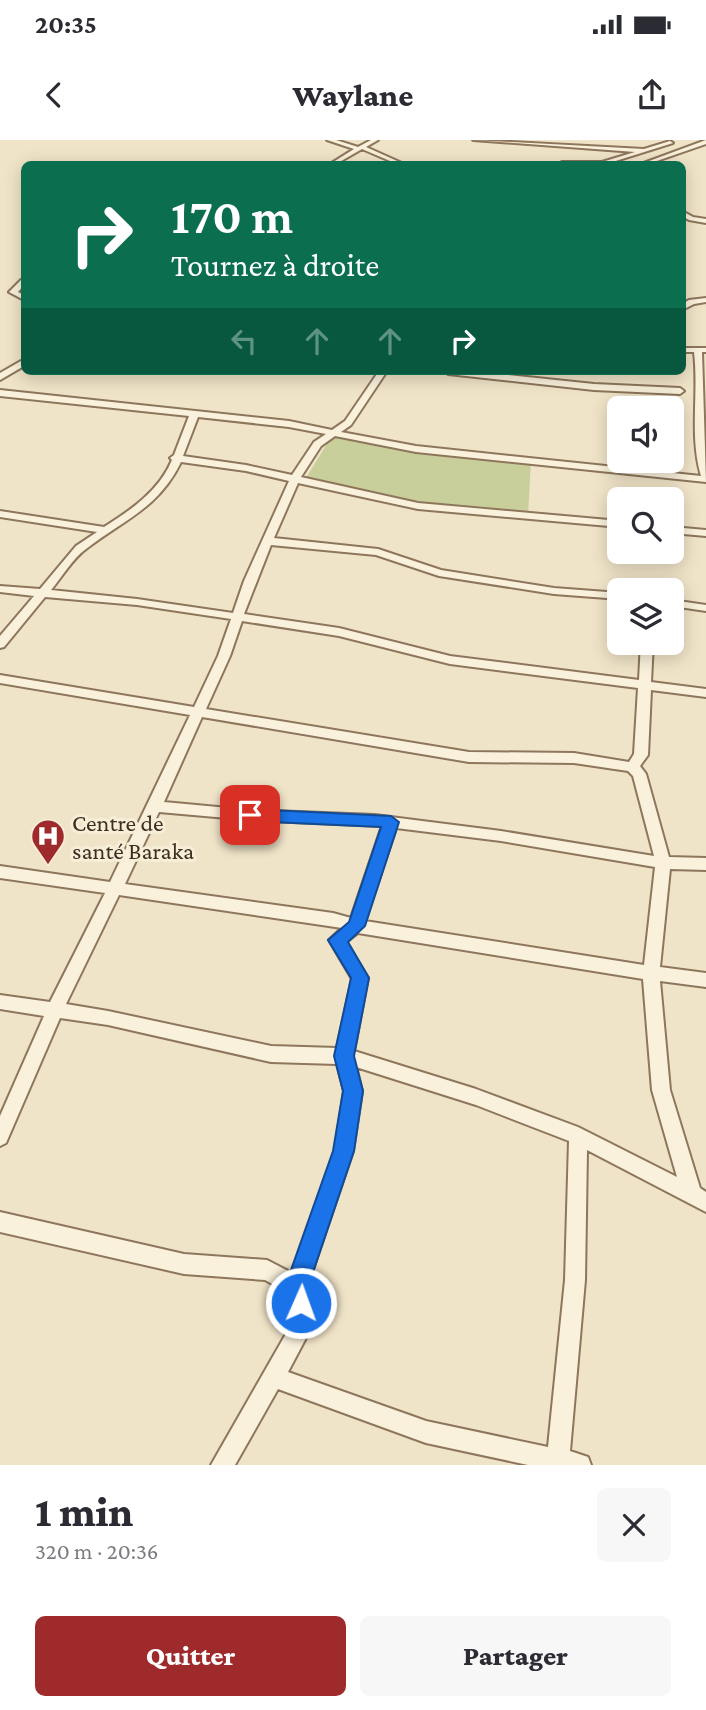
<!DOCTYPE html>
<html lang="fr">
<meta charset="utf-8">
<style>
:root{--surface:#fff;--page:#f7f7f7;--text:#2b2b33;--muted:#7c7c81;--accent:#9e2a2b}
body{margin:0;font-family:"Crimson Pro",serif;background:var(--page);color:var(--text);height:100vh;display:flex;flex-direction:column;font-size:26px;white-space:nowrap}
*{box-sizing:border-box;margin:0}
p{font-size:23px;color:var(--muted)}
.icon{flex:none;width:38px;height:38px;fill:none;stroke:currentColor;stroke-width:2;stroke-linecap:round;stroke-linejoin:round}
.map{position:relative;height:1325px;overflow:hidden}
.drawer{display:flex;flex-direction:column;background:var(--surface);flex:1}
.drawer>*{flex:none}
.banner{position:absolute;left:21px;top:21px;width:665px;height:214px;border-radius:10px;box-shadow:0 4px 18px #0003;background:#0b6e4f;color:#fff;overflow:hidden}
.fabs{position:absolute;left:607px;top:256px;display:grid;gap:14px}
.fabs a{display:grid;place-items:center;width:77px;height:77px;border-radius:10px;background:var(--surface);box-shadow:0 4px 18px #0003;font-size:35px}
.pin{position:absolute;display:grid;place-items:center;width:60px;height:60px;color:#fff;margin:-30px;border-radius:14px;box-shadow:0 4px 10px #0006}
.me{position:absolute;width:77px;margin:-38px;rotate:2deg;stroke-linejoin:round;filter:drop-shadow(0 0 5px #0008)}
.turn{display:flex;align-items:center;gap:24px;height:147px;padding:0 35px;font-size:32px}
.turn .icon{width:91px;height:91px;stroke-width:2.5}
.turn b{display:block;font-size:49px;line-height:60px}
.lanes{display:flex;align-items:center;height:66px;padding:0 35px;background:#0003;justify-content:center;gap:35px;direction:ltr}
.lanes .off{opacity:.35}
.round{display:grid;place-items:center;flex:none;width:74px;height:74px;border-radius:10px;background:var(--page)}
.headline{display:flex;align-items:center;justify-content:space-between;height:119px;padding:0 35px}
h1{font-size:42px;font-weight:800;line-height:52px}
.button{display:flex;gap:14px;margin-top:auto;padding:14px 35px}
.button a{flex:1;height:80px;border-radius:10px;background:var(--accent);color:#fff;font-size:28px;font-weight:800;line-height:80px;text-align:center}
.button a+a{background:var(--page);color:var(--text)}
.status{display:flex;justify-content:space-between;align-items:center;height:49px;padding:0 35px;background:var(--surface);direction:ltr}
.status svg{height:19px;fill:currentColor}
header{display:flex;justify-content:space-between;align-items:center;height:91px;padding:0 35px;background:var(--surface);font-size:32px;font-weight:800}
.map>svg:first-child{display:block}
</style>
<div class="status"><b>20:35</b><svg viewBox="0 0 49 12"><path d="M0 12V9h3v3zM5 12V6h3v6zM10 12V3h3v9zM15 12V0h3v12zM26 1h20v11H26zM47 4h2v5h-2z"/></svg></div>
<header><svg class="icon" aria-label="back" viewBox="0 0 24 24"><path d="M15 5l-7 7 7 7"/></svg>Waylane<svg class="icon" aria-label="share" viewBox="0 0 24 24"><path d="M12 15V3M7 8l5-5 5 5M5 13v7h14v-7"/></svg></header>
<div class="map">
<svg width="706" height="1325" viewBox="0 0 706 1325">
<rect width="100%" height="100%" fill="#f0e4c8"/>
<path fill="#c9cf9b" d="M331 297 531 322 528 376 407 361 306 338Z"/>
<g fill="none" stroke-linecap="round" stroke-linejoin="round">
<g stroke="#8d765c" stroke-width="4">
<path id="minor" d="M327 0H336L358 7 371 0H378L366 7 404 24H397L362 9 336 24H330L354 9Z
M473 0 644 9 670 1 673 3 606 24H559L562 22H602L635 12Z
M706 0V4L648 24H641Z
M682 71 693 77 706 79V83L689 80 682 76Z
M21 140H24V145L18 152 24 155V160L9 152Z
M706 158V162L694 164 682 170V164L689 160Z
M682 208H706V212H702L706 342 416 312 335 296 321 306 301 337 418 363 620 381V387L418 369 298 343 274 398 378 409 441 430 554 448 620 453V459L554 454 439 436 376 415 271 405 244 474 339 488 450 516 639 540 641 502H653L651 542 706 549V557L651 550 648 615 640 626 646 634 669 717 706 718V730L670 729 660 827 706 833V847L660 841 670 950 700 1048 706 1052V1072L587 1010 585 1140 570 1311 588 1317 591 1325H528L426 1303 278 1249 235 1325H211L295 1178 289 1153 265 1140 184 1134 0 1092V1072L184 1114 267 1120 292 1133 335 1011 344 951 337 924 271 922 108 885 60 878 6 1003 0 1006V976L44 876 0 869V855L50 862 105 753 0 738V726L110 742 190 575 0 543V535L194 567 218 516 231 479 137 465 45 457 4 507 0 508V496L34 456 0 452V446L40 449 76 406 97 392 0 377V371L104 387C131 370 159 351 172 320L170 318 174 315 189 276 0 256V250L289 281 332 290 345 281 379 231H387L351 285 341 292 416 306 701 336C689 295 699 254 694 212H682ZM198 277 289 287 326 294 314 302 292 335 246 325 183 316ZM181 322 246 331 289 341 244 441 233 473 137 459 51 450C62 437 72 419 86 409 123 380 158 369 181 322ZM242 481 339 496 450 524 638 548 634 614 629 622 574 613 469 612 206 569 230 516ZM202 577 469 622 574 623 628 631 633 636 654 716 501 691 375 675 250 670 164 662ZM159 672 250 680 382 686 351 778 333 773 125 744ZM396 688 501 701 655 727 644 825 365 781ZM119 755 342 788 329 800 352 839 337 908 271 906 108 871 66 864ZM358 793 643 839 652 950 677 1037 578 987 476 949 354 911 368 838 346 802ZM356 927 476 965 569 1001 565 1140 548 1307 426 1281 288 1232 316 1179 307 1147 353 1011 362 951Z
M21 221H24V226L0 240V233Z
M444 231H471L594 244 680 248 684 251 680 254 594 250 448 234Z
M672 387 706 390V396L672 393Z
M672 460 706 465V471L672 466Z"/>
</g>
<use href="#minor" fill="#faf1dc" fill-rule="evenodd"/>
</g>
<path fill="#1a73e8" stroke="#114b97" stroke-width="2" d="M250 669 391 676 399 682 365 786 348 802 369 838 354 916 363 951 354 1011 308 1147 313 1163 310 1172 301 1175 293 1172 285 1147 333 1011 343 951 334 916 351 838 328 800 349 782 381 687 250 681 242 675Z"/>
<defs>
<g id="hospital-pin" transform="scale(1.75)"><path d="M0 17L-7.5 6A9.5 9.5 0 1 1 7.5 6Z" fill="#9e2a2b" stroke="#f7eed8"/><path d="M-5-5h3v3.5h4V-5h3V5h-3V1.5h-4V5h-3Z" fill="#fff"/></g>
</defs>
<g fill-rule="evenodd">
<use href="#hospital-pin" x="48" y="696"/>
</g>
<g text-anchor="middle" dominant-baseline="central" stroke-width="6" stroke-linejoin="round" paint-order="stroke">
<g font-size="24" fill="#3d2e20" stroke="#f7eed8" text-anchor="start">
<text x="72" y="682">Centre de<tspan x="72" dy="28">santé Baraka</tspan></text>
</g>
</g>
</svg>
<div class="fabs">
<a><svg class="icon" aria-label="sound" viewBox="0 0 24 24"><path d="M4 9h4l5-4v14l-5-4H4zM17 9q2 3 0 6"/></svg></a>
<a><svg class="icon" aria-label="search" viewBox="0 0 24 24"><circle cx="10" cy="10" r="6"/><path d="M15 15l6 6"/></svg></a>
<a><svg class="icon" aria-label="layers" viewBox="0 0 24 24"><path d="M12 4l9 5-9 5-9-5zM3 14l9 5 9-5"/></svg></a>
</div>
<div class="pin" style="left:250px;top:675px;background:#d93025"><svg class="icon" aria-label="arrive" viewBox="0 0 24 24"><path d="M6 21V4h12l-3 4 3 4H6"/></svg></div>
<svg class="me" style="left:301px;top:1163px" viewBox="-20 -20 40 40"><circle r="17" fill="#1a73e8" stroke="#fff" stroke-width="3"/><path d="M0-11L8 9 0 5-8 9z" fill="#fff"/></svg>
<div class="banner">
<div class="turn"><svg class="icon" aria-label="right" viewBox="0 0 24 24"><path d="M7 20v-9h11M14 6l5 5-5 5"/></svg><div><b>170 m</b>Tournez à droite</div></div>
<div class="lanes"><svg class="icon off" aria-label="left" viewBox="0 0 24 24"><path d="M17 20v-9H6M10 6l-5 5 5 5"/></svg><svg class="icon off" aria-label="ahead" viewBox="0 0 24 24"><path d="M12 20V5M6 11l6-6 6 6"/></svg><svg class="icon off" aria-label="ahead" viewBox="0 0 24 24"><path d="M12 20V5M6 11l6-6 6 6"/></svg><svg class="icon" aria-label="right" viewBox="0 0 24 24"><path d="M7 20v-9h11M14 6l5 5-5 5"/></svg></div>
</div>
</div>
<section class="drawer">
<div class="headline"><div><h1>1 min</h1><p>320 m · 20:36</p></div><a class="round"><svg class="icon" aria-label="close" viewBox="0 0 24 24"><path d="M6 6l12 12M18 6L6 18"/></svg></a></div>
<div class="button"><a>Quitter</a><a>Partager</a></div>
</section>
